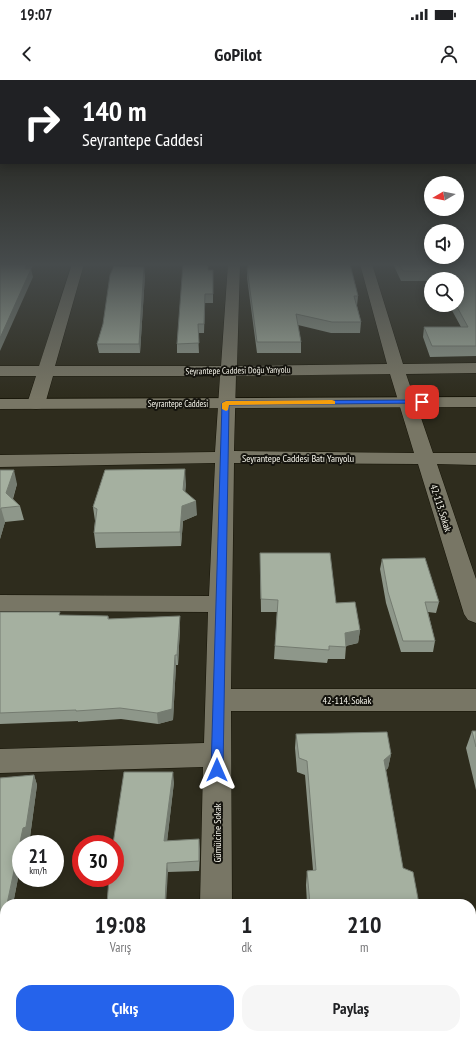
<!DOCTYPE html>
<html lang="tr">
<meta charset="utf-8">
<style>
:root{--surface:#fff;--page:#f6f6f6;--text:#202124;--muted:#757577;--accent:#2563eb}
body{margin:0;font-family:"PT Sans Narrow",sans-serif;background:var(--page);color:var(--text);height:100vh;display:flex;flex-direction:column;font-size:15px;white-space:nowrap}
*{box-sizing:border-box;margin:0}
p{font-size:13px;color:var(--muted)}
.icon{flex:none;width:22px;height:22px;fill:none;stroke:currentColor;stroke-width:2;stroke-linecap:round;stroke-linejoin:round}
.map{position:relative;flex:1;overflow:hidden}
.details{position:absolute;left:0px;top:819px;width:476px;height:140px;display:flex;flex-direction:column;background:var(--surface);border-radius:16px 16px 0 0;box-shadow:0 2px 10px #0003}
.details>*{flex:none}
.guide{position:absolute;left:0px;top:0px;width:476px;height:84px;box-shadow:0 2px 10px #0003;background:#202124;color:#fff;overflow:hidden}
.needle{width:26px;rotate:260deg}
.tools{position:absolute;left:424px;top:96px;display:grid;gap:8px}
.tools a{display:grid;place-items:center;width:40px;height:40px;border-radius:50%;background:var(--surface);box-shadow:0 2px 10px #0003;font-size:20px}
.speed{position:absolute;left:12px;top:755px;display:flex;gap:8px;font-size:20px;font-weight:700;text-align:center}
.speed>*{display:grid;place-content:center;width:52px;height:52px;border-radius:50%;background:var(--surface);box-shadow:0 2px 10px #0003;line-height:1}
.speed small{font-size:10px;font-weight:400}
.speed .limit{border:6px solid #d22;background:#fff;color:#111}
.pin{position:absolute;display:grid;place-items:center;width:34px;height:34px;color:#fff;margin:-17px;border-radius:8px;box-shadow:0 2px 6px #0006}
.me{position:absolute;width:44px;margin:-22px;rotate:0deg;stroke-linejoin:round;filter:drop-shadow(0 0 3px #0008)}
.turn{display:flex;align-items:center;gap:14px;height:84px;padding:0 16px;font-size:18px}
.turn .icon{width:52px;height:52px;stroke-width:2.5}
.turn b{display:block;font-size:28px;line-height:34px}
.eta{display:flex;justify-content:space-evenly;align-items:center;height:68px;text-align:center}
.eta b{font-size:24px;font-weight:600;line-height:28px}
.button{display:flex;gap:8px;margin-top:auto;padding:8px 16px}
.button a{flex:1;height:46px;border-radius:16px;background:var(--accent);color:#fff;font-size:16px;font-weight:600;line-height:46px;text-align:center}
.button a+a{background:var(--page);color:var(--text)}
.status{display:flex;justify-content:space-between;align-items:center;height:28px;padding:0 20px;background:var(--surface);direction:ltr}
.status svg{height:11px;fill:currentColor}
header{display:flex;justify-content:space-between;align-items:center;height:52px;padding:0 16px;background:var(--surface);font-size:18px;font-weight:600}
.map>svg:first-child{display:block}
</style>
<div class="status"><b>19:07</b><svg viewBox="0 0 49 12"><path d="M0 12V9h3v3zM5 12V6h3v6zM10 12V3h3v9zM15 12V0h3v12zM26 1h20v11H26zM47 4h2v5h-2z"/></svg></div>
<header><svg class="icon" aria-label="back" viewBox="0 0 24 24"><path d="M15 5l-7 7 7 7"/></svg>GoPilot<svg class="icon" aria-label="person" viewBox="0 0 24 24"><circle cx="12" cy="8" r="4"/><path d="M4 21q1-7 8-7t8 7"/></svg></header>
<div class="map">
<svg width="476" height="959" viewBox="0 0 476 959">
<rect width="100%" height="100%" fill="#2e2c1d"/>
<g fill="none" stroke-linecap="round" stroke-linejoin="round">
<g stroke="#161407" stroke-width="1">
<path id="minor" d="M72 184H84L55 286H221L228 184H240L237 286 387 284 360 184H372L403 284 476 283V293L406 294 433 373H476V385L437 384 476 499V543L468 540 464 534 418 384 234 383 231 609H476V631H231L232 824H200L203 687 0 693V669L204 663 208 532 0 531V515L209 516 215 383 0 387V375L215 372 220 296H53L45 324 42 328 36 329 30 328 27 324 36 296H0V286H39ZM390 294 414 373 234 371 236 296Z
M0 890H5V926H0Z
M471 920H476V956L466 954H471Z
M197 954H233V959H197Z"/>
</g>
<g stroke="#161407" stroke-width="1">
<path id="tertiary" d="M476 317V327L0 329V319Z"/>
</g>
<use href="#minor" fill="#787665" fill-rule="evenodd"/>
<use href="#tertiary" fill="#787665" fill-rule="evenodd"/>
</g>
<path fill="#8e978a" d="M248 184H350L358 216 357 226 361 242 360 253H331L298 245 301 262V273H257L247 198V188H248Z
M393 184H476V276L430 277 423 257 424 247H461L449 225H457V199H431V201H401Z
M208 190H213V223H205L204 253H198L199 273H177V264Z
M145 195 140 273H99L97 264Z
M0 390 17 404 13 419 20 426 24 440 5 442 0 459Z
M186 404 185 412 197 435 183 441 181 466 96 468 94 453 95 441 93 427Z
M260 473 336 523 360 550 358 563 346 566 345 579H328L327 583 274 579 277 532H261Z
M382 479 439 522 436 533 428 532 435 561 433 572H401L386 523 380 489Z
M0 532 60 535 108 536 109 539 180 547 178 585H176L173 640 158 644 121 639 78 642V641L0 644Z
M472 651H476V710L466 668Z
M296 654 391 674 388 688 386 690 403 788 419 824H307L306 805 307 791 313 790 305 695 297 692 295 668Z
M124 692 174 702 167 761 200 769 199 791 168 792Z
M34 695 37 705 30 757 26 758 25 764H21V783L13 824H5V853H0V698Z"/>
<path fill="#747b70" d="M27 184H34L31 189 33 197 0 271V258L25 189Z
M144 187 145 195 140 273 139 264Z
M185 389 186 404 184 425 183 410Z
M14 390 17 404 10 427 6 413Z
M196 421 197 435 183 441 181 466 180 452 182 426Z
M1 428 5 442 0 459V431Z
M180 536V547L178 585 177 575Z
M360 550 358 563 344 566 345 553Z
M175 575 176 585 173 640 158 644 157 633Z
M391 674 388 688 381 694 384 680Z
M173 692 174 702 166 771 164 761Z
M34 695 37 705 30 757 26 758 25 764H21V783L13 824H7Z
M199 759 200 769 199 791Z
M167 783 168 792 166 824H165Z
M5 831V849L2 844Z
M164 954H166V959H164Z"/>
<path fill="#a5b0a0" stroke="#747b70" d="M0 184H27L25 189H31L0 258Z
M183 184H208V190H213V214H205L204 244H198L199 263 177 264Z
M248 184H350L358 216H354L361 242H332L296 234 301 262H257L247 188H248Z
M399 184H476V266H432L424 247H468L456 225H457V199H441L434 191H403Z
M114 186 144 187 139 264H97L103 244 110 195Z
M185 389 183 410 196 421 182 426 180 452 94 453 97 429 93 427 105 390Z
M0 390H14L6 413 20 426 1 428 0 431Z
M260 473H330L336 523 355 522 360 550 345 553 346 567 329 566V570L275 566 278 520 261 519Z
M425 478 439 522H425L435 561H403L388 512 382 479Z
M0 532H60L59 535 108 536V539L180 536 177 575H175L172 629 157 633 120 628 76 631V630L0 633Z
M472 651H476V667Z
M387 652 391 674 384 680 403 788 413 792 419 824H310L307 791 316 790 307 681 299 678 296 654Z
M124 692H173L164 761 199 759V781L167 783 165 824H107L109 798H115V764H113Z
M34 695 26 747 23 748 7 824H5V831L2 844H0V698Z
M25 954H164V959H24Z"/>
<linearGradient id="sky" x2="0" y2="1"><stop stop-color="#191810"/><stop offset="0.58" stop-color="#464b4c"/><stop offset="1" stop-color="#464b4c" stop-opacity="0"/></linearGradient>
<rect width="476" height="318" fill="url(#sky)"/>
<path fill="#2563eb" stroke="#184099" d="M422 320H424V323L229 325 223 690 221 693 217 695 213 693 211 690 222 323 226 321Z"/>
<path fill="#f59e0b" d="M332 320 335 321V324L229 325 228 330 226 331 222 329V323L226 321Z"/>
<g text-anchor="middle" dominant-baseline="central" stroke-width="4" stroke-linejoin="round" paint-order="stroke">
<g font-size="9" fill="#f6f5eb" stroke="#15140e">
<text transform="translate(238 290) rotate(-1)">Seyrantepe Caddesi Doğu Yanyolu</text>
<text x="178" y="323">Seyrantepe Caddesi</text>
</g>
<g font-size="10" fill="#f6f5eb" stroke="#15140e">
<text x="298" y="378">Seyrantepe Caddesi Batı Yanyolu</text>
<text transform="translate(441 428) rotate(72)">42-113. Sokak</text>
<text x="347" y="620">42-114. Sokak</text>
<text transform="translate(217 753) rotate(-90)">Gümülcine Sokak</text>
</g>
</g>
</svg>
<div class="tools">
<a><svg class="needle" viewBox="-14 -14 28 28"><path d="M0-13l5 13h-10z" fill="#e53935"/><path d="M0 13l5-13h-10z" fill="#757577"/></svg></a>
<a><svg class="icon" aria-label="sound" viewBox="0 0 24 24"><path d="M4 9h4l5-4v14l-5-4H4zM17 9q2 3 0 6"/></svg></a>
<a><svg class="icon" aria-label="search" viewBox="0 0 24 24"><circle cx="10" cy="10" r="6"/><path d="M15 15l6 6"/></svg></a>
</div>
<div class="speed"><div>21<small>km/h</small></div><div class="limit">30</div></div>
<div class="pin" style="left:422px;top:322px;background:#d93025"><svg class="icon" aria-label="arrive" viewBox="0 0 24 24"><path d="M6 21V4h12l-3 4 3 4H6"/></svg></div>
<svg class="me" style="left:217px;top:690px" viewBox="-20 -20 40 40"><path d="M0-17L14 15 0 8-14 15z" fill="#2563eb" stroke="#fff" stroke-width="4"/></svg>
<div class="guide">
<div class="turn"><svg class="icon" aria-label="right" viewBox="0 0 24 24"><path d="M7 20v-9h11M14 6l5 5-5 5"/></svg><div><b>140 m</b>Seyrantepe Caddesi</div></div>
</div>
<section class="details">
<div class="eta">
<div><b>19:08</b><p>Varış</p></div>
<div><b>1</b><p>dk</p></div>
<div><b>210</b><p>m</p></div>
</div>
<div class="button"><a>Çıkış</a><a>Paylaş</a></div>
</section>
</div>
